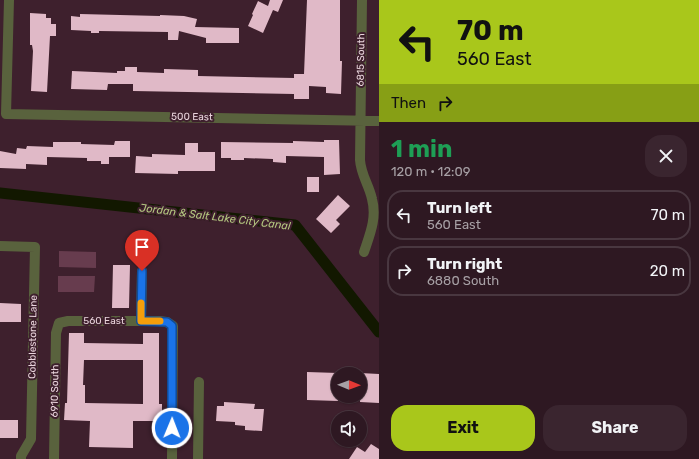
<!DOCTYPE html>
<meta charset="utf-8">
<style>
:root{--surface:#2e1822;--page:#3a252f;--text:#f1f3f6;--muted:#a7a0a5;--line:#493740;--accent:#a9c71b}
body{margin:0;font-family:Rubik,sans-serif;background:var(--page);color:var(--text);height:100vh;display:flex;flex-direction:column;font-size:15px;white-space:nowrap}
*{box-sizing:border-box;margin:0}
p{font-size:13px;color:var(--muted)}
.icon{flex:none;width:22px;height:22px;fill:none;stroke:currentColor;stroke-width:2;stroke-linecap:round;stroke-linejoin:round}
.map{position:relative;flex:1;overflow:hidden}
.sheet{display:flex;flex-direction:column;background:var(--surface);width:320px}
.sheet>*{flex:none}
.hud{background:#a9c71b;color:#111;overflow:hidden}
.needle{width:26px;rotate:91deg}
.controls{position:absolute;left:331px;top:367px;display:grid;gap:8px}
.controls a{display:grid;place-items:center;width:36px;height:36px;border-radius:50%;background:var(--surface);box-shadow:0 1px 3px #0004,0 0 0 1px var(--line);font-size:20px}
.pin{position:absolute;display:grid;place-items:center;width:34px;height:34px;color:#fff;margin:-41px -17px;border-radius:50% 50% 50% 0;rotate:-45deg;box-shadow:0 0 4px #0007}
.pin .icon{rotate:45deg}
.me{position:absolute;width:44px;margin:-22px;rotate:1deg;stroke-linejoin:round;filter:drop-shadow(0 0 3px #0008)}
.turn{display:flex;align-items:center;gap:14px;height:84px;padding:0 12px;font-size:18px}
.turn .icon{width:52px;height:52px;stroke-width:2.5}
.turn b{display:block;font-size:28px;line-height:34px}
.then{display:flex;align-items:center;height:38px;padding:0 12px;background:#0003;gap:8px;font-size:15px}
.round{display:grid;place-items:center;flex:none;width:42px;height:42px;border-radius:16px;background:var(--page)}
.overview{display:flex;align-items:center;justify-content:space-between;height:68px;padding:0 12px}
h1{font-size:24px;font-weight:700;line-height:30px;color:#1e9e55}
.primary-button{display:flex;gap:8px;margin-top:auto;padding:8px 12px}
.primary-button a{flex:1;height:46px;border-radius:16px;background:var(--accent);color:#111;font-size:16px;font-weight:700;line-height:46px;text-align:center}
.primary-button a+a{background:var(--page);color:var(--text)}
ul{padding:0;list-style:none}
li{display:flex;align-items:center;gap:12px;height:50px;margin:0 8px 6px;padding:0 4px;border:2px solid var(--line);border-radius:16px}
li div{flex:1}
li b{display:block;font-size:15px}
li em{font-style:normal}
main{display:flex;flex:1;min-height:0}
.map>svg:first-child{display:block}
</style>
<main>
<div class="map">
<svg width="379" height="459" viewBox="0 0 379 459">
<rect width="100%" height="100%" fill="#3e202d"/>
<path fill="#673c4e" d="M59 251 96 252V268L59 267Z
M58 276H95L94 292H58Z"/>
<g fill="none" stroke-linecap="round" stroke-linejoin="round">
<path stroke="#121800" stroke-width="11" d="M0 193 295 225 379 332"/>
</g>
<path fill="#e0b9c7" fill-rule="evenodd" d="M270 0H283L278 12 273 10 263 33 248 26 253 15 252 14 258 1 268 6Z
M307 0H340V61H342L341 94 326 93V87L309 86V99H294V94L133 91V84H108L107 90 71 89 72 71 117 73V71H125V67H137V72L164 73V69L198 70V76L294 78V74H304Z
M30 13 46 14V18H51V24H56V36H50L47 92 31 91 33 51 32 45H30Z
M80 14 160 16V15L184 16 197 19 195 27 239 28V43H206V38L179 31 178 40H168V32L99 31V33H91V31L71 30V16L80 17Z
M324 140H339L340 174 324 175V157L286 156V163L273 162V159L244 158V160H231V158H221V142L293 143V141L324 142Z
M115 141H130V157H109V164H101V161H87V158L47 157V165L26 164V169L0 168V151L16 154 17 148 26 149 27 146 53 147V142H81V144L114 145Z
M185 143H198V152H215V171H178V174L135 173 136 156 152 157V154L185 155Z
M307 177H319V192H307Z
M338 195 350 206 336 220 340 224 331 233 316 219Z
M113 265H130L129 308H112Z
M0 303 21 304V322H0Z
M69 333H84V343L143 344V333H159V404H162V421H133V448L89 447 90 421 64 420 65 403H67ZM84 360H143V404L85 403V385H83Z
M307 372 338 373V401L307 400Z
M360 373 379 374V403L360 402Z
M224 402 255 404 254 409H264L262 431 245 430V426L235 425V422L216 421 217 406H224Z
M0 420H18V438H0Z
M371 444 379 449V459H349L357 447 365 452Z"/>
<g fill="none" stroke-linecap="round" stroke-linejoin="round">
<path stroke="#59623d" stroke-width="10" d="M9 0 6 114 379 121
M362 0 360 160C361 175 369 185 372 199 377 218 370 234 364 252
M0 246 35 247 31 439 21 456V459
M141 321 142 271
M54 459 56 333 59 323 68 321H159L167 322 173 326 172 459
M198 459 199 382"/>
</g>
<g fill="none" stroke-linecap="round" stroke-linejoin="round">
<g stroke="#114b97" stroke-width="10">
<path id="route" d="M142 271 141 321 167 322 172 326V428"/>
</g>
<use href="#route" stroke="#1a73e8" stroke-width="7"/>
<path stroke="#f59e0b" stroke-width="7" d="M141 303V321H160"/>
</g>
<g text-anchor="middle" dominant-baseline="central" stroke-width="4" stroke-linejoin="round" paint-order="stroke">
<g font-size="10" fill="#e9d4dc" stroke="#3e202d">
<text transform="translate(361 60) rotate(-89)">6815 South</text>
<text transform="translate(192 117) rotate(1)">500 East</text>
<text x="104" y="321">560 East</text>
<text transform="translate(33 337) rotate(-89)">Cobblestone Lane</text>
<text transform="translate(55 391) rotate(-89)">6910 South</text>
</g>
<g font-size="11" font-style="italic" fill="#b5c880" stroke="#3e202d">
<text transform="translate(215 217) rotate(7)">Jordan &amp; Salt Lake City Canal</text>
</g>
</g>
</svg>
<div class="controls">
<a><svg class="needle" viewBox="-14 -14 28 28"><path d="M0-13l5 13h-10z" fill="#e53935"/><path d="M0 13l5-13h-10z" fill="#a7a0a5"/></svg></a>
<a><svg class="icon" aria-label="sound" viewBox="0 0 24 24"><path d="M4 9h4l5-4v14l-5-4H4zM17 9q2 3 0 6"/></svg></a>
</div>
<div class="pin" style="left:142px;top:271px;background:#d93025"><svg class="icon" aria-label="arrive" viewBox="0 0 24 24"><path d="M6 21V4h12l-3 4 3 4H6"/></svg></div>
<svg class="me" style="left:172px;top:428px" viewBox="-20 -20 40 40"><circle r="17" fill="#1a73e8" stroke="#fff" stroke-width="3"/><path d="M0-11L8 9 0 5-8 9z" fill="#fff"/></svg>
</div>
<section class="sheet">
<div class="hud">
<div class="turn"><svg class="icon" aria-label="left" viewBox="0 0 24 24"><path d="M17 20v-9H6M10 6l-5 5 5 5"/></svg><div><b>70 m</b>560 East</div></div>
<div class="then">Then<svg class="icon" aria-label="right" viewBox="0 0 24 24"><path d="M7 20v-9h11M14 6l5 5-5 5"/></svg></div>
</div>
<div class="overview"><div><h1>1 min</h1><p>120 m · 12:09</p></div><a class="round"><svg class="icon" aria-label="close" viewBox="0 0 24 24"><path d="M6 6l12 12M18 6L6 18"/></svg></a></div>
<ul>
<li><svg class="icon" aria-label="left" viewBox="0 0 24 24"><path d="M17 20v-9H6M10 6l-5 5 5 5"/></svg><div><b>Turn left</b><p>560 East</p></div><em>70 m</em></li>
<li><svg class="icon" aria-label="right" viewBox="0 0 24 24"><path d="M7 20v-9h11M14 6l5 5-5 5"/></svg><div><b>Turn right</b><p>6880 South</p></div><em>20 m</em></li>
</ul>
<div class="primary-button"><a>Exit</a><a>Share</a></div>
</section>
</main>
